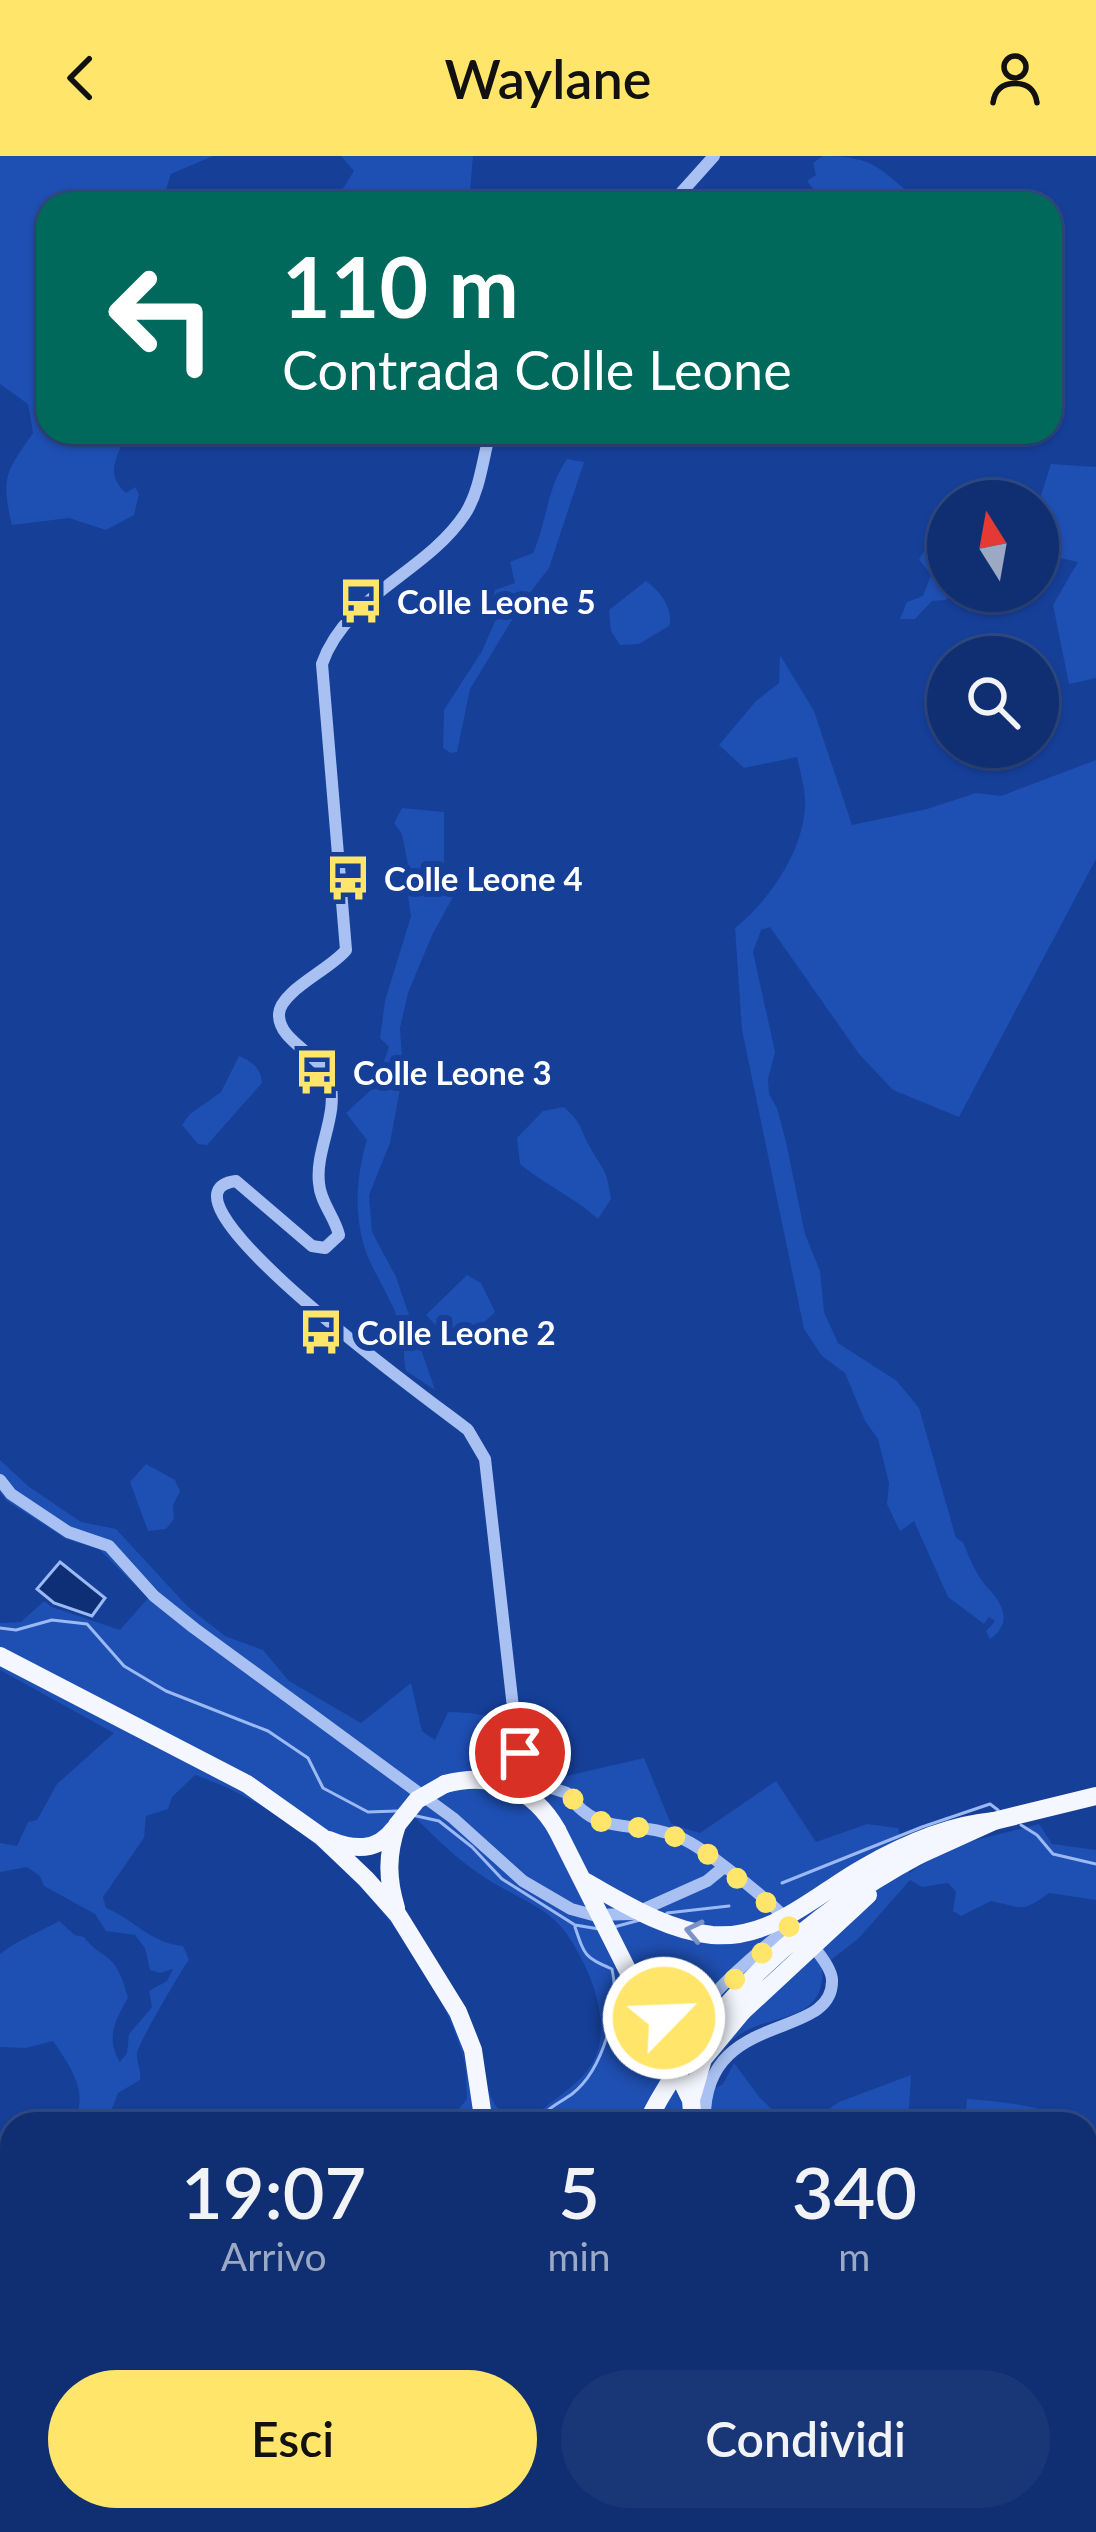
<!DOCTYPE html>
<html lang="it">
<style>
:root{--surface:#102f72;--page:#193777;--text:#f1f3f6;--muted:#9ca9c4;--line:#304a84;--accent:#ffe66a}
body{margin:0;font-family:Lato,sans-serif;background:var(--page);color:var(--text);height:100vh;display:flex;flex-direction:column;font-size:45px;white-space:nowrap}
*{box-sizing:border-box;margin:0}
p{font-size:39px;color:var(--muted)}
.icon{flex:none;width:66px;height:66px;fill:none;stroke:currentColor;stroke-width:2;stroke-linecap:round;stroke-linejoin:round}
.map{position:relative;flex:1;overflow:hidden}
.side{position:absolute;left:0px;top:1956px;width:1098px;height:420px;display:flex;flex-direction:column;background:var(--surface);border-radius:36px 36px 0 0;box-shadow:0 3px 9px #0004,0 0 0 3px var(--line)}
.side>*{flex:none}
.banner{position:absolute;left:36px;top:36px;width:1026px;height:252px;border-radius:36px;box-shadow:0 3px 9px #0004,0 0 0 3px var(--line);background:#00695c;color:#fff;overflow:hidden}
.needle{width:78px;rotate:349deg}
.controls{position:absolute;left:927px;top:324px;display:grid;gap:24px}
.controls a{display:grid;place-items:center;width:132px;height:132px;border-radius:50%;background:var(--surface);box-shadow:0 3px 9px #0004,0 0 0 3px var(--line);font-size:60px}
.pin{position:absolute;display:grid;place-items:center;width:102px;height:102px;color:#fff;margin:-51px;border:6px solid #fff;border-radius:50%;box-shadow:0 3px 12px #0007}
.me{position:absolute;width:132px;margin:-66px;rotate:66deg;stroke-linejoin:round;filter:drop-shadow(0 0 9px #0008)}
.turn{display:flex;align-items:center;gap:42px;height:252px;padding:0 48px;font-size:54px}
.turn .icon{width:156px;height:156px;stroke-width:2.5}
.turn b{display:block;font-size:84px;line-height:102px}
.eta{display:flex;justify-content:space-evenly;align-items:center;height:204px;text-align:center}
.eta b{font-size:72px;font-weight:600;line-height:84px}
.button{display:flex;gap:24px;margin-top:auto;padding:24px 48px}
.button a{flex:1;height:138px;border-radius:72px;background:var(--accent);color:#111;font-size:48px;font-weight:600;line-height:138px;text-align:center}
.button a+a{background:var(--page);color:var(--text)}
header{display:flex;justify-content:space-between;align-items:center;height:156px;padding:0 48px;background:var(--accent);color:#111;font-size:54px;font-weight:600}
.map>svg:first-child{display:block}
</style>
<header><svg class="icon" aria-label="back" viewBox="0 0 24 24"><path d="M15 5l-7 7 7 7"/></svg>Waylane<svg class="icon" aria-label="person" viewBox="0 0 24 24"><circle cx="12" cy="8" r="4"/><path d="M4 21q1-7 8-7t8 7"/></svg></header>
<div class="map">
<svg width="1096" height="2376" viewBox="0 0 1096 2376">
<rect width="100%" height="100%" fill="#163f98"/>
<path fill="#1e4fb2" d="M0 0H213L171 18 161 48H48V276H126C119 301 103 316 126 337L135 331 139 338 134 359 106 374 69 362 12 369C0 320 7 315 33 277L28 248 0 228Z
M341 0H473L469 48H333L354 15Z
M823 0C883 0 881 19 925 48H825L807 25 816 19 813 7Z
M567 303 584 306 549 412 523 446 470 533 457 596 451 597 443 592 444 554 482 495 497 461 489 457 495 434 515 427 510 406 533 397C547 366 547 331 567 303Z
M1051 308 1096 311V522L1069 528 1053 449 1078 406 1051 400 1038 403V349Z
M948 380V435H952L946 444 932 445 915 463H900L907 446 923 440 931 419 919 403 928 389Z
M646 425C660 435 674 453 669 470L639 488 620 489 611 475 609 454Z
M780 499 814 555 852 669 927 653 976 637 1001 640 1096 604V703L959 961 893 934 859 898 770 771 761 774 753 796 775 896 768 923 769 938 777 952 786 986 805 1078 820 1115 824 1156 838 1187 897 1225 919 1252 956 1382 963 1386C969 1401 977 1421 988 1432 1003 1448 1013 1467 990 1483L986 1475 995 1465 989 1461 984 1468 948 1441 914 1365 900 1375 887 1348 889 1327 878 1283 865 1265 845 1217 822 1200 804 1173 742 874 735 772C769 745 804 694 805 649 806 634 800 616 797 601L744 612 719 589 756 545 779 527Z
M402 652 444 656V723L458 732 432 779 408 837 400 872 403 916 390 987 369 1039 372 1076 396 1121 435 1234 406 1215C403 1202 405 1189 402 1177 396 1151 381 1129 370 1106 353 1067 355 1023 367 984L346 957 375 930 389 891 380 882 385 845 411 760 407 734 399 724 409 714 402 678 394 667Z
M239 900C252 905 261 912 262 927L207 989 198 988 182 969 190 958 221 936Z
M564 951C584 970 578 969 590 991 604 1017 606 1010 611 1043L598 1063C574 1041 545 1029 520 1008L517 982 543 955Z
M467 1119 481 1127 495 1156 457 1192 426 1159Z
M0 1304 28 1330 81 1366 116 1373 188 1451 225 1480 263 1494 289 1525 361 1567 411 1527 422 1575 435 1584 448 1556C514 1557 518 1576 558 1622L644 1602 671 1668 700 1677 776 1625 816 1686 867 1668 898 1672 910 1717C948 1685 994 1681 1039 1668L1052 1688 1096 1694V1744L1049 1737C1021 1758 1022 1751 991 1745L961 1760 953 1755 956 1736 948 1727 922 1731 910 1724 859 1782 822 1811C829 1891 714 1836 716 1932L723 1928 734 1907 760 1942 788 1968H699L701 1923 738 1853 686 1945 688 1968H488V1935C493 1945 499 1959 511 1964 523 1969 536 1959 544 1952 561 1939 580 1926 592 1908 615 1868 589 1810 566 1777 546 1749 509 1739 481 1719 454 1701 428 1675 405 1651L386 1677 359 1688 327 1675 251 1621C319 1686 393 1751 440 1835 463 1876 469 1922 475 1968H454L457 1955 467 1943C466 1928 467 1911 462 1897 428 1782 308 1656 195 1619L172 1641 168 1653 146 1660 144 1682 103 1741 106 1752C135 1764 150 1787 183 1790L189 1804C183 1811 138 1888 137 1897 136 1906 142 1914 140 1924L118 1937 106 1968H71C92 1939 70 1910 53 1885L26 1892 0 1891V1798C19 1783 38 1777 59 1765L75 1779 84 1781C92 1792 98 1794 108 1802 120 1812 124 1828 128 1842 116 1862 105 1883 120 1906L127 1897 129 1878 152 1851 149 1835 167 1825 173 1813 160 1817 150 1814 145 1792 135 1779 106 1775 95 1758 44 1730 40 1720 27 1711 0 1716V1687L17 1690 28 1666 37 1664 57 1628 114 1577 0 1514V1467L21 1466 44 1445 52 1451 120 1474 148 1442 99 1393 66 1383 7 1345 0 1336Z
M146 1308 175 1324 180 1335 173 1349 174 1363 166 1373 148 1375 130 1326Z
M911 1919 908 1968H808L839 1946Z
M967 1943C1007 1946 1044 1950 1080 1968H965Z
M1086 2190 1096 2197V2376H844L836 2364H1086Z
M418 2364H566L568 2376H423Z"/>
<path fill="#0e2e75" stroke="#9bbaf5" stroke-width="3" d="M60 1406 105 1442 92 1460 54 1447 37 1433Z"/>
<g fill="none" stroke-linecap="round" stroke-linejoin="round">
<path stroke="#9bbaf5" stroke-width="3" d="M0 1472 16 1474 52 1464 87 1468 124 1510 166 1535 268 1575 308 1602 323 1632 368 1656 397 1655
M412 1659 439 1665 472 1691 502 1723 575 1769 599 1773
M1021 1669 1037 1679 1053 1698 1096 1708
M782 1727 922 1671 990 1648 998 1654
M667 1757 729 1750
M614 1771 640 1764
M536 1968C546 1952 558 1948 572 1938 603 1914 621 1850 612 1813 585 1801 585 1801 575 1771
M492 2364 496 2376"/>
<path stroke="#a9c1f2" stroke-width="12" d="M671 48 714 0
M490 276C483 302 480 335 465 358 426 417 346 439 322 508L346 794C331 813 280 835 279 858 278 886 321 898 329 924 340 957 315 993 319 1027 320 1046 335 1061 339 1079L325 1092 312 1090 236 1025C138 1037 449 1258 468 1274L485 1303 517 1587 526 1616 536 1627 567 1637C599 1684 636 1662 681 1682 712 1695 831 1791 832 1824 834 1887 700 1851 705 1968
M0 1324 11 1338 68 1376 109 1390 154 1440 194 1472 453 1662 523 1725 571 1753 593 1759 633 1758 707 1725 724 1711
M650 1855 674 1863 698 1854
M675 1907C689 1849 748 1805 792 1768
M1086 2183 1096 2190
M830 2364 837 2376
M878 2364 881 2376"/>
<path stroke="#f4f7ff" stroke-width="18" d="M0 1500 247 1628 322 1681 366 1723 398 1759 458 1856 473 1894 484 1968
M445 1628C493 1615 533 1632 557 1674
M329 1684C353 1694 377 1696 394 1673
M919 1699 994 1665 1096 1640
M396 1752C387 1722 387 1699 397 1669
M640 1839 691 1944 693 1968
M691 1944 703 1903 742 1856
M576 2364 579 2376"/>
<path stroke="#f4f7ff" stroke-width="18" d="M397 1669 417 1644 445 1628
M557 1674 640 1839
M584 1725C624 1747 665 1774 712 1779 772 1784 815 1739 863 1712 903 1689 948 1669 994 1665
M742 1856 868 1739
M646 1968C705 1851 805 1760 919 1699"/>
</g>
<defs><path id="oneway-chevron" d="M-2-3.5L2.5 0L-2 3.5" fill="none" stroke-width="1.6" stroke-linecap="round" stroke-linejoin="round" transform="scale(3)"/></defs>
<use stroke="#7a92c6" href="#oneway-chevron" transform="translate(694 1775) rotate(-168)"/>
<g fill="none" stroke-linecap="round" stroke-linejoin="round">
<path stroke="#ffe66a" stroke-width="21" stroke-dasharray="0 37.8" d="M520 1597 536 1627 567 1636 591 1664 661 1675 698 1690 792 1768C761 1795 703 1866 664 1862"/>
</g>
<defs>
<g id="bus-bare" transform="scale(3.6)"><path d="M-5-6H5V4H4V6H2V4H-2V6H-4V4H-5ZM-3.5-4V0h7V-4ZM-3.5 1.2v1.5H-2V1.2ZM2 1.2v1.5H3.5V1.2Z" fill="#ffe66a" stroke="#163f98" stroke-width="2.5" paint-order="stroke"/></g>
</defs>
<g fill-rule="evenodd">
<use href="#bus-bare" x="361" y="445"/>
<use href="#bus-bare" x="348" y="722"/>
<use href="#bus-bare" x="317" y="916"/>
<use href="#bus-bare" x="321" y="1176"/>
</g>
<g text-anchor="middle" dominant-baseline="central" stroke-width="12" stroke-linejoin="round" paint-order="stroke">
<g font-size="33" font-weight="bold" fill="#fff" stroke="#163f98" text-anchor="start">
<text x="397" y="445">Colle Leone 5</text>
<text x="384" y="722">Colle Leone 4</text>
<text x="353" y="916">Colle Leone 3</text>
<text x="357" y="1176">Colle Leone 2</text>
</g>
</g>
</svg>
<div class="controls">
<a><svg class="needle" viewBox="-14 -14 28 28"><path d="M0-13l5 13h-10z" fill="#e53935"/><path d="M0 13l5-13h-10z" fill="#9ca9c4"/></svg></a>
<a><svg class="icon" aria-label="search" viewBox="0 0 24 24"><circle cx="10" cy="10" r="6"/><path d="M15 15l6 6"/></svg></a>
</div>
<div class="pin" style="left:520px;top:1597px;background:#d93025"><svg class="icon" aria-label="arrive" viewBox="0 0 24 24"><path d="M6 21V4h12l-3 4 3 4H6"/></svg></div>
<svg class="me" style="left:664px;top:1862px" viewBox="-20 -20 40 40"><circle r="17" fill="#ffe66a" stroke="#fff" stroke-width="3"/><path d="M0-11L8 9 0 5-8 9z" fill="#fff"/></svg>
<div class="banner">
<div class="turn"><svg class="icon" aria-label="left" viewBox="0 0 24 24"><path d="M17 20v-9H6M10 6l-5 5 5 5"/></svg><div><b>110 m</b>Contrada Colle Leone</div></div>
</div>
<section class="side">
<div class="eta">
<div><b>19:07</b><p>Arrivo</p></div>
<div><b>5</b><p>min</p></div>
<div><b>340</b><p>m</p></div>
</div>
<div class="button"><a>Esci</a><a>Condividi</a></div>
</section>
</div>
